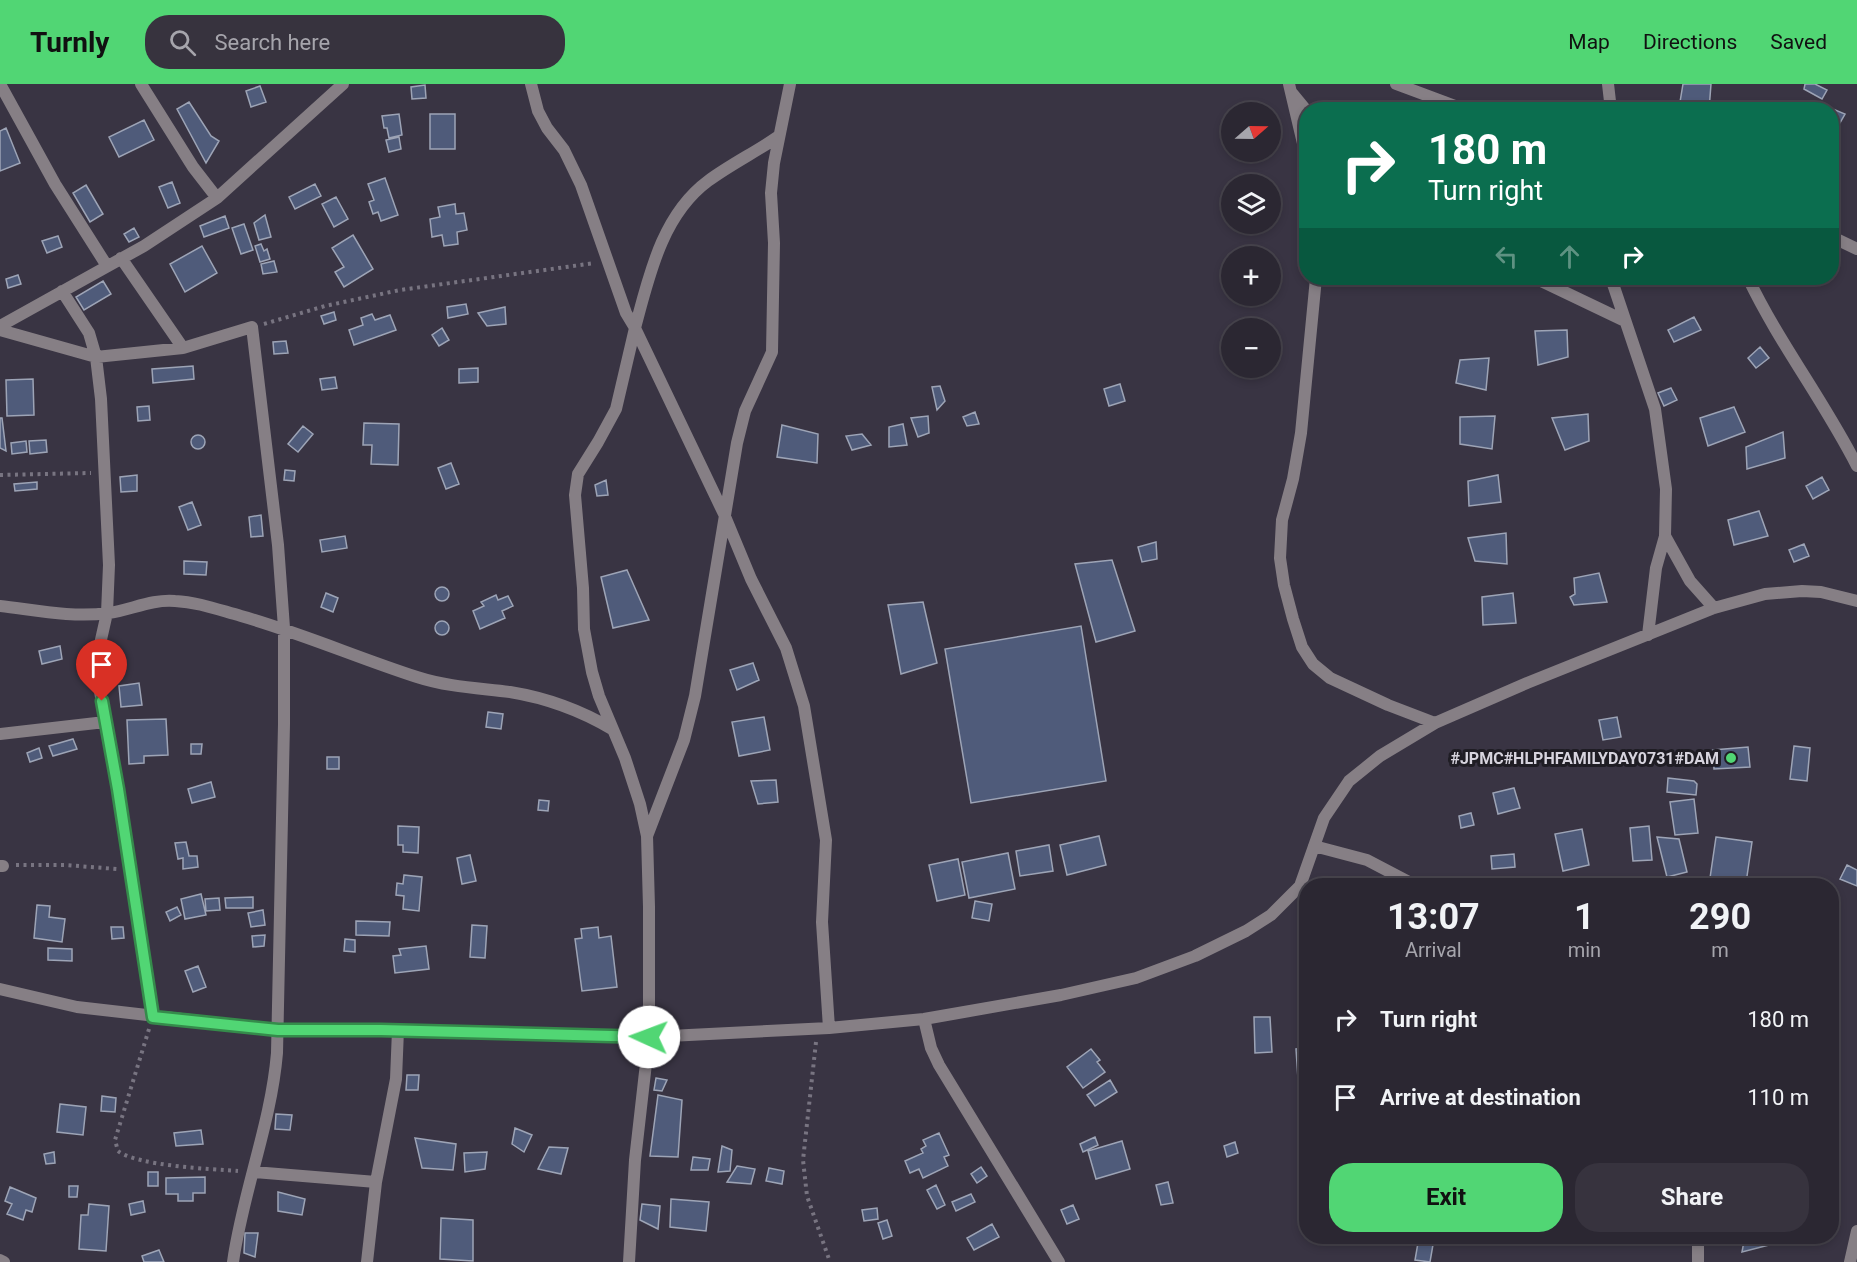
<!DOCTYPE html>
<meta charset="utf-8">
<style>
:root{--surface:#2b2732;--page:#37333e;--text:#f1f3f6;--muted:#a6a5ac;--line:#47444d;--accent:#51d674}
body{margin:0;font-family:Roboto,sans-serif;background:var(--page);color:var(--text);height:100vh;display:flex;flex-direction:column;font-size:22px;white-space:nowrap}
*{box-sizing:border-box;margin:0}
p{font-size:20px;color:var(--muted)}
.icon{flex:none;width:33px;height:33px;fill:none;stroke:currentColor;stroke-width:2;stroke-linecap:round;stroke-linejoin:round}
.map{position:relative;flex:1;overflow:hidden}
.details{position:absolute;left:1299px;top:794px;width:540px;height:366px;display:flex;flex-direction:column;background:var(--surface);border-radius:24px;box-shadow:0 3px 9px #0003,0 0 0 2px var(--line)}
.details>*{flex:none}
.banner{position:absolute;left:1299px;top:18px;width:540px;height:183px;border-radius:24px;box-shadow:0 3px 9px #0003,0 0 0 2px var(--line);background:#0b6e4f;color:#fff;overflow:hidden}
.needle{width:39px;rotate:70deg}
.buttons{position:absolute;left:1221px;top:18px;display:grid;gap:12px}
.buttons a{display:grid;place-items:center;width:60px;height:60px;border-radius:50%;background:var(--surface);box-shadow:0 3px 9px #0003,0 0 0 2px var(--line);font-size:30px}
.pin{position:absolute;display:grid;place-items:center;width:51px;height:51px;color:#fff;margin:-62px -26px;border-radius:50% 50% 50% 0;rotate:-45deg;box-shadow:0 0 6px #0007}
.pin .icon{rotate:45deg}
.me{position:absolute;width:66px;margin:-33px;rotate:272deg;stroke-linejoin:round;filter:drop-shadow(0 0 4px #0008)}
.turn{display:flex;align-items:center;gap:21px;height:126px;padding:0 30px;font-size:27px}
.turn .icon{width:78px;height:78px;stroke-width:2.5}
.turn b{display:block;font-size:42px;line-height:51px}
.lanes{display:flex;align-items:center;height:57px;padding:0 30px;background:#0003;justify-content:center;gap:30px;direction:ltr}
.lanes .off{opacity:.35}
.eta{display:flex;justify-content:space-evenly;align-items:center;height:102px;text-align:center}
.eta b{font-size:36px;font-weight:700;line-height:42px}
.action{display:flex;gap:12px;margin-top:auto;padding:12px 30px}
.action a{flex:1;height:69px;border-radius:24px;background:var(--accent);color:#111;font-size:24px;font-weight:700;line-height:69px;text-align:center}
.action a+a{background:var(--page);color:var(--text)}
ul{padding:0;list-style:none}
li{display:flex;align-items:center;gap:18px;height:78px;padding:0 30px}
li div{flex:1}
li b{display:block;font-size:22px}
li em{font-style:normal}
header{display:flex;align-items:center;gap:36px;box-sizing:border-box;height:84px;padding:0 30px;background:var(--accent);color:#111}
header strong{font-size:28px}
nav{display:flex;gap:33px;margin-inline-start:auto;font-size:21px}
.search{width:420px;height:54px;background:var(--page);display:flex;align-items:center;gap:15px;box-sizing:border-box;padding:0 21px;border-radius:24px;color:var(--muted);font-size:22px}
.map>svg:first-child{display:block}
</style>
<header>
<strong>Turnly</strong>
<div class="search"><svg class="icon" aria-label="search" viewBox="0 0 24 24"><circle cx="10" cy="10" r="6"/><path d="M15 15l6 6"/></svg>Search here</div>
<nav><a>Map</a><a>Directions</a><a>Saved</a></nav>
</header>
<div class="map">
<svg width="1857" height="1178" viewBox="0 0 1857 1178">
<rect width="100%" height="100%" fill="#393443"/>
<path fill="#4f5b7a" stroke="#9da4b6" stroke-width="1.5" d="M1683 0H1711L1709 26 1679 24Z
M1805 0H1815L1827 6 1822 15 1804 5Z
M425 1 426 14 412 15 411 3Z
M260 2 266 18 251 23 246 7Z
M189 18 211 52 219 57 206 79 177 25Z
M1816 18 1845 30 1833 51 1832 26H1814Z
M399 30 402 51 389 54 387 44H384L382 32Z
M430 30H455V65H430Z
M144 36 154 56 119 73 109 53Z
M6 44 20 79 0 87V47Z
M399 53 401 65 389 68 386 56Z
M385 94 398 131 381 137 378 128 373 130 369 118 374 116 368 100Z
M172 98 180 119 168 124 159 103Z
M315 100 321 112 295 125 289 113Z
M86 101 103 130 90 138 73 109Z
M336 113 348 135 334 143 322 120Z
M455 120 456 130 464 129 467 146 457 148 458 160 444 162 442 151 432 153 430 135 440 133 438 123Z
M265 131 271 153 259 156 254 139Z
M225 132 229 144 204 153 200 142Z
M244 140 253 166 241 170 232 144Z
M134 144 139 153 129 158 124 150Z
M353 151 373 185 344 203 335 188 344 183 332 164Z
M58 152 62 163 47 169 42 157Z
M261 160 264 167 267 165 270 175 260 178 255 162Z
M202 162 217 189 185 208 170 180Z
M274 177 277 188 263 190 261 180Z
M18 191 21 200 8 204 6 195Z
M103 197 111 210 84 226 76 213Z
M466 220 468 230 448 234 447 223Z
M505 223 506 240 487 242 478 229Z
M334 228 336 236 324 240 321 232Z
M372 230 375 236 390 231 396 246 354 261 349 246 363 241 361 234Z
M1694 233 1701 246 1674 258 1668 246Z
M442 244 449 256 439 262 432 251Z
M1567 246 1568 273 1538 281 1535 247Z
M286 257 288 269 274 270 273 258Z
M1760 263 1769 274 1756 284 1748 274Z
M1489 274 1486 306 1456 299 1460 276Z
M193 282 194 295 153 299 152 285Z
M478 284V298L459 299V285Z
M335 293 337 304 322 306 320 295Z
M33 295 34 331 7 332 6 296Z
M1120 300 1125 317 1109 322 1104 305Z
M940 302 945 317 937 326 932 303Z
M1671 304 1677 316 1664 322 1658 309Z
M149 322 150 336 138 337 137 323Z
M1734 323 1745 348 1708 362 1700 334Z
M975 328 979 340 967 342 963 333Z
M1588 330 1589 357 1565 366 1552 334Z
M928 332 929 349 918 353 911 334Z
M1495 332 1492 365 1460 360V333Z
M0 334H2L6 367 0 364Z
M364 339 399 340 398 381 371 380 372 361H363Z
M903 340 907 361 889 363V343Z
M782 341 818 350 817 379 777 373Z
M303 342 313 350 298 368 288 360Z
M1783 348 1785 374 1747 385 1746 363Z
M862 350 871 361 852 366 846 352Z
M191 358a7 7 0 1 1 14 0a7 7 0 1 1-14 0Z
M46 356 47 368 30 370 29 357Z
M26 357 27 368 12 370 11 359Z
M451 379 459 400 446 405 438 384Z
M285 386 295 387 294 397 284 396Z
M137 391V407L121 408 120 393Z
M1498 391 1501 418 1469 422 1468 397Z
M1822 393 1829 406 1813 415 1806 402Z
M606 396 608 411 597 412 595 401Z
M37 398V405L15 407 14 400Z
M192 418 201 441 188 446 179 423Z
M1759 427 1768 452 1734 461 1728 436Z
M261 431 263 452 251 453 249 433Z
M1506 449 1507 480 1475 477 1468 454Z
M345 452 347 464 322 468 320 456Z
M1156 458 1157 475 1142 478 1138 463Z
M1804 460 1809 472 1794 478 1789 466Z
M1112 476 1135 547 1096 558 1075 480Z
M184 477 207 478 206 491 184 490Z
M627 486 649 536 613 544 601 493Z
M1599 489 1607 518 1574 521 1570 513 1575 510 1574 494Z
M435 510a7 7 0 1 1 14 0a7 7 0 1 1-14 0Z
M326 509 338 514 333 528 321 523Z
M1513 509 1516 539 1483 541 1482 513Z
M496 511 498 516 508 512 513 522 502 527 505 534 480 545 473 527 484 522 481 518Z
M923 518 937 579 901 590 888 521Z
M435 544a7 7 0 1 1 14 0a7 7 0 1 1-14 0Z
M1081 542 1106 697 971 719 945 565Z
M60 562 62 575 42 580 39 567Z
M753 579 759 596 737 606 730 586Z
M139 599 142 621 121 623 119 602Z
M488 628 503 630 501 645 486 643Z
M764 633 770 666 739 672 732 638Z
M1617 633 1621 653 1603 656 1599 636Z
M166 635 168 671 144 672V679L129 680 127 636Z
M73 655 77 665 53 672 49 662Z
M191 660H202L201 670H191Z
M1794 662 1810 664 1807 697 1790 695Z
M1748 663 1750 683 1714 685 1713 666Z
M39 664 42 674 30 678 27 669Z
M327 673H339V685H327Z
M1668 694 1694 697 1697 700 1696 711 1667 708Z
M776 696 778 718 758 720 751 697Z
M211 698 215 713 192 719 188 705Z
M1514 704 1520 724 1498 730 1493 709Z
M1694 715 1698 749 1675 751 1670 718Z
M539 716 549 717 548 727 538 726Z
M1471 729 1474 741 1461 744 1459 732Z
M398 742 419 743 418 769 403 768V761H398Z
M1649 742 1652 776 1633 777 1630 744Z
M1582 745 1589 781 1563 787 1555 750Z
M1099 752 1106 781 1067 791 1060 761Z
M1657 753 1679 755 1687 788 1667 793Z
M1716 753 1752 758 1746 799 1710 794Z
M186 758 189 772H197L198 783 183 785V774L178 775 175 759Z
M1049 761 1053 787 1020 792 1016 767Z
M1008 769 1015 805 969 814 962 778Z
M1514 770 1515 783 1492 785 1491 772Z
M470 771 476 797 462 800 457 774Z
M958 775 965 811 937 817 929 781Z
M1847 781 1857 786V802L1840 795Z
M404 791 422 793 419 827 403 825 404 812 396 811 397 799 403 800Z
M201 810 206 831 185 835 181 815Z
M253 813V824H226L225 814Z
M219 814 220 826 206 827 205 815Z
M975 817 992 820 989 837 972 834Z
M37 821 50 822 49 833 65 835 62 858 34 854Z
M177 823 181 831 170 837 166 828Z
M263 826 265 841 251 843 248 829Z
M356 837 390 838 389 852 356 851Z
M472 841 487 842 485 874 470 873Z
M111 843H123L124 854 112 855Z
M598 843 599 854 611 852 617 903 582 907 575 855 582 854 581 845Z
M265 851 264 862 253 863 252 852Z
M345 855 355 856V868L344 867Z
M426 862 429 885 395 889 393 872 401 871 399 865Z
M48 864 72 865V877L48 876Z
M198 882 206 903 193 908 185 887Z
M1300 927H1306V944L1302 945Z
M1254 933H1270L1272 968 1255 969Z
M1306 964V994L1298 995 1296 965Z
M1091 965 1100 976 1097 978 1105 988 1083 1004 1067 983Z
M407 991H419L418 1006H406Z
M656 994 667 996 662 1007 654 1006Z
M1110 996 1117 1008 1095 1022 1087 1011Z
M658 1011 682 1016 678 1073 650 1072Z
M102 1012 116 1014 115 1028 101 1027Z
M60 1020 86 1023 83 1051 57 1048Z
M276 1030 292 1031 290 1046 275 1045Z
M515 1044 532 1051 524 1068 512 1060Z
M201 1046 203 1060 176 1062 174 1049Z
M939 1049 949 1071 944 1073 948 1082 923 1094 919 1085 910 1089 905 1077 923 1069 921 1065 926 1062 923 1056Z
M1095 1053 1098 1061 1083 1068 1080 1060Z
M415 1054 456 1060 453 1086 422 1084Z
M1122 1057 1130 1085 1096 1095 1088 1067Z
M1235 1058 1238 1069 1227 1073 1224 1062Z
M722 1062 732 1066 730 1087 718 1088Z
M549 1063 568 1064 561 1090 538 1085Z
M54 1068 55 1079 46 1080 44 1070Z
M487 1068 485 1085 465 1088 464 1069Z
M693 1073 710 1075 708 1086H691Z
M737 1082 755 1085 751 1100 727 1098Z
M981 1083 987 1092 977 1099 971 1090Z
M769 1084 784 1087 782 1100 766 1097Z
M148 1088H158V1102H148Z
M205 1093V1109H193V1117H178V1110H166V1094Z
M1168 1098 1173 1119 1161 1121 1156 1101Z
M936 1101 945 1121 937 1125 927 1106Z
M69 1102H78L77 1113H69Z
M10 1103 36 1114 32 1128 26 1126 23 1136 7 1130 12 1120 5 1117Z
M278 1108 305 1115 302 1131 278 1127Z
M971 1110 975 1118 956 1127 952 1118Z
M671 1115 709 1118 706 1147 670 1143Z
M143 1117 145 1128 131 1131 129 1120Z
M89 1120 109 1122 106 1167 79 1165 81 1131H88Z
M642 1120 660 1122 658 1145 640 1136Z
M1073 1121 1079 1135 1067 1140 1061 1126Z
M877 1124 878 1135 864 1137 862 1126Z
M441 1134 473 1136V1177L440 1175Z
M887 1136 892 1152 883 1155 878 1139Z
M992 1140 999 1153 974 1166 967 1154Z
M245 1149H258L255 1173 244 1169Z
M1745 1152H1770L1773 1160 1742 1168Z
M1419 1153 1434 1155 1430 1178 1415 1176Z
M159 1166 164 1178H144L142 1172Z"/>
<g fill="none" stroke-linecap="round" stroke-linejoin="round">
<path stroke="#787481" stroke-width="4" stroke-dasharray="3 4.5" stroke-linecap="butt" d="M264 240 325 222 400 206 595 179
M0 391 91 389
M16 781H65L117 785
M149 945 115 1056 118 1067C137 1082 212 1085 238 1087
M816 958 803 1076 807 1112 830 1178"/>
<path stroke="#867f85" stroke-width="12" d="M0 0 55 100 107 182
M141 0 193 83 217 114
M531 0 538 27 547 44 564 66 581 101 626 229 635 244 616 325 598 358 578 390 575 411 583 504 584 545 592 588 599 612 625 674 640 720 647 752 649 823V953L635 1076 629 1178
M1289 0 1306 72
M1396 0 1466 26
M1608 0 1611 26
M1292 9 1306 26
M779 52C756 68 731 80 708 97 662 131 649 192 635 244L724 430 751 495 786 564 804 622 826 756 822 838 829 944
M1832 153 1857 165
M121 174 183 264
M1316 194 1301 349 1293 395 1282 436 1280 474 1284 501 1293 535 1302 563 1313 580 1330 594 1388 621 1435 639
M1535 194 1625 237
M1611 194 1655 325 1666 405 1665 452 1656 484 1648 551
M1748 194C1779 259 1824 317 1857 382
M62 207 89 249 96 273 101 315 109 481 107 529 98 569V597L118 705 153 933
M0 242 144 162 217 114 343 0
M0 246 96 273 183 264 252 243 278 461 284 544V640L277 969C271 1040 243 1107 233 1178
M1665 452 1690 497 1714 524
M0 522C35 526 73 534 108 529 131 526 151 515 175 517 198 518 219 526 241 532 301 549 358 574 417 593 448 603 478 604 510 608 547 614 580 626 612 645
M0 650 105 638
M647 752 684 656 695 612 737 359 745 327 772 268 774 159 771 109 774 79 790 0
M1314 762 1367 776 1409 798 1441 801
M0 782H3
M1389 801 1409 798
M0 905 77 923 278 946 363 945 649 953 829 944 924 935 1061 911 1136 894 1195 872 1246 847 1271 831 1300 802 1324 734 1349 697 1380 672 1435 639 1527 599 1714 524 1765 510 1802 507 1821 508 1857 517
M924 935 931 964 939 981 1059 1178
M253 1088 376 1098
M0 1176 4 1178
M367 1178 376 1098 396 995 398 946
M1698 1178V1152"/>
<path stroke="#867f85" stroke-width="12" d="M1850 1178 1857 1147"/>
</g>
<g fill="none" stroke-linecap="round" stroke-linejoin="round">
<g stroke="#358b4b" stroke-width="15">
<path id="route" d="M102 617 118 705 153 933 278 946H381L649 953"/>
</g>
<use href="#route" stroke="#51d674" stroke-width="10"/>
</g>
<circle fill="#51d674" stroke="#1f1d24" stroke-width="2" cx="1731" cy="674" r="6"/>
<g text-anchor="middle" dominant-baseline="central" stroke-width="6" stroke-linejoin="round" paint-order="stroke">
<g font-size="16" font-weight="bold" fill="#d7d4de" stroke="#1f1d24" text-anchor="end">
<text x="1719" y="674">#JPMC#HLPHFAMILYDAY0731#DAM</text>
</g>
</g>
</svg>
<div class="buttons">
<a><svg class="needle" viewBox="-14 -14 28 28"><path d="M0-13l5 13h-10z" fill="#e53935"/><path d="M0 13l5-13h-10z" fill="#a6a5ac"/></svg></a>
<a><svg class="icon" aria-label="layers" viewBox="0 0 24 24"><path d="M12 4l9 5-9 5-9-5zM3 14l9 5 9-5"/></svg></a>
<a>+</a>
<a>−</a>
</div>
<div class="pin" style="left:102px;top:617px;background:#d93025"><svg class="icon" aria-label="arrive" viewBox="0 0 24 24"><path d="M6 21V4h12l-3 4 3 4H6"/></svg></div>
<svg class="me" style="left:649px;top:953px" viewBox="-20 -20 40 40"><circle r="19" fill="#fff"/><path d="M0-13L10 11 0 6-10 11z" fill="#51d674"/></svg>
<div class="banner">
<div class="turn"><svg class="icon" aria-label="right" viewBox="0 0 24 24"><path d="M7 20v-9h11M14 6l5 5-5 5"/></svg><div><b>180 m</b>Turn right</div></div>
<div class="lanes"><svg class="icon off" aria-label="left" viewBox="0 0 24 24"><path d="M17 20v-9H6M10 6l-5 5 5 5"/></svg><svg class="icon off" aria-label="ahead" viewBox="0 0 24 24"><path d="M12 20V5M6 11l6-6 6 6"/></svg><svg class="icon" aria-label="right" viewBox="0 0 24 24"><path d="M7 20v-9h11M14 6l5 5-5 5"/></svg></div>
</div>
<section class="details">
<div class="eta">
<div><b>13:07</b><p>Arrival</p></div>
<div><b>1</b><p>min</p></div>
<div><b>290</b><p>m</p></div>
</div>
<ul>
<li><svg class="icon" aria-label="right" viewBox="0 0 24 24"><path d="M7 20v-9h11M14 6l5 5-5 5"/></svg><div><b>Turn right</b></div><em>180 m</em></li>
<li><svg class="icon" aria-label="arrive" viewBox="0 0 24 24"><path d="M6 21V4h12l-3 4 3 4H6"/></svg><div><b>Arrive at destination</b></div><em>110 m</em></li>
</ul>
<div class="action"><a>Exit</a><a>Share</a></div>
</section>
</div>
